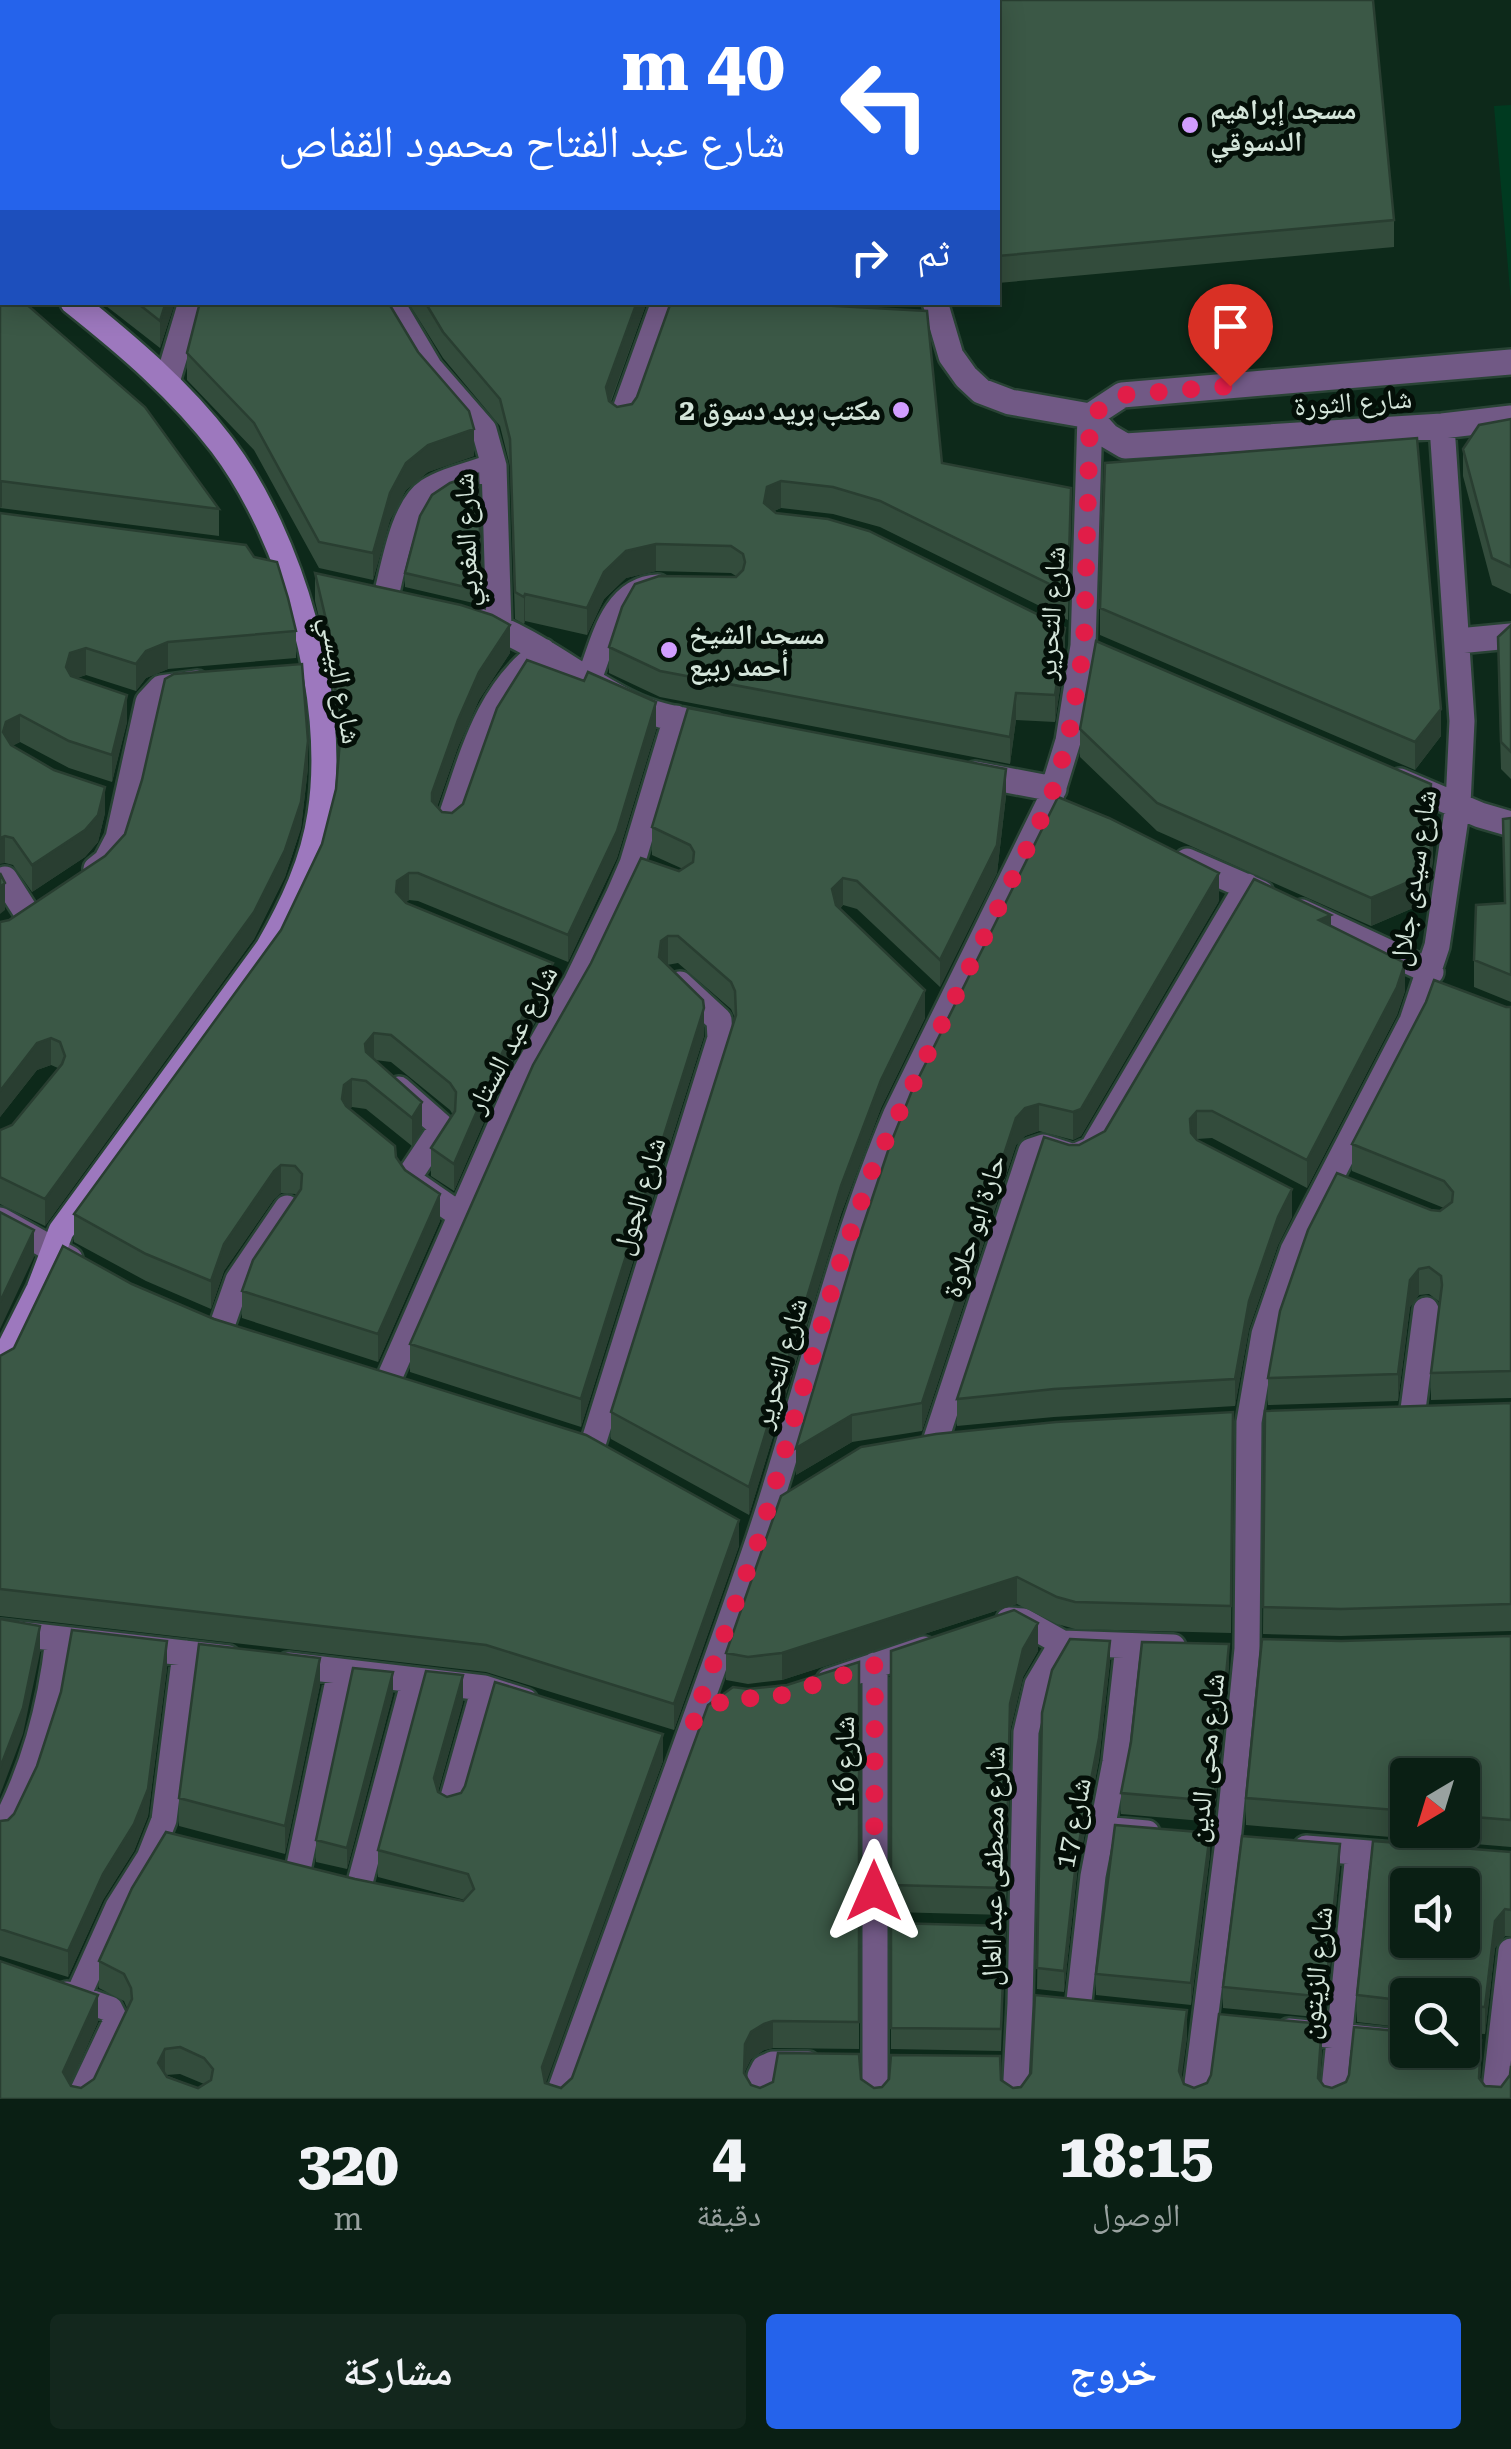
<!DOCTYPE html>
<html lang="ar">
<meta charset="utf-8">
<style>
:root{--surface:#0a1f14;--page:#13271d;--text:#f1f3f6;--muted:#99a2a0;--line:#2a3d34;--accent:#2563eb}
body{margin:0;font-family:"Roboto Serif","Noto Naskh Arabic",serif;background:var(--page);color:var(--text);direction:rtl;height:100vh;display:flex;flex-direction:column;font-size:38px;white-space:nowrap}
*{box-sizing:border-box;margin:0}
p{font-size:32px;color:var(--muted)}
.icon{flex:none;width:55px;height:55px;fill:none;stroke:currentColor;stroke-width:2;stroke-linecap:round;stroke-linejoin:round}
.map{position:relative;height:2099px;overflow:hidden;direction:ltr}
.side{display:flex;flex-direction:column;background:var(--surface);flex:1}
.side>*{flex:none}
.guide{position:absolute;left:0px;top:0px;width:1000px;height:305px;box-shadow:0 5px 25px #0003,0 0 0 2px var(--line);direction:rtl;background:#2563eb;color:#fff;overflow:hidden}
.needle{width:65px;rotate:218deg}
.buttons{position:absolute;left:1390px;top:1758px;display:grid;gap:20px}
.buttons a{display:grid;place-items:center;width:90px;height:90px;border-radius:10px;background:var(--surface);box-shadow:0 5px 25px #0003,0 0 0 2px var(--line);font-size:50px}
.pin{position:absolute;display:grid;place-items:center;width:85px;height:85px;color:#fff;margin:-102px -42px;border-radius:50% 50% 50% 0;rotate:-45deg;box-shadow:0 0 10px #0007}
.pin .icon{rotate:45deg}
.me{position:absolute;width:110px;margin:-55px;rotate:0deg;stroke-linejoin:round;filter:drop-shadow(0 0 8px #0008)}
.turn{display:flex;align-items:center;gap:35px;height:210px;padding:0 50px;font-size:45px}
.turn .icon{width:130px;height:130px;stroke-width:2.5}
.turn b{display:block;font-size:70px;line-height:85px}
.then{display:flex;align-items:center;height:95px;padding:0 50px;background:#0003;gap:20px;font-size:38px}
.eta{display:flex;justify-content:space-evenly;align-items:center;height:170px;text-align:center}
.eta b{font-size:60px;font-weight:800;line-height:70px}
.cta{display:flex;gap:20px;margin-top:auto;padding:20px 50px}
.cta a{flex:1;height:115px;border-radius:10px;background:var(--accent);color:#fff;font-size:40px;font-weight:800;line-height:115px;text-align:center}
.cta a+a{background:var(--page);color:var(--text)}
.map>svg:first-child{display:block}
</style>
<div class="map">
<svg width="1511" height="2099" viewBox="0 0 1511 2099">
<rect width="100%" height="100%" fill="#0d291a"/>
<path fill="#003a20" d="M1511 105V302L1494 106Z"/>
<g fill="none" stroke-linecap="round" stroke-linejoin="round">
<g stroke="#294335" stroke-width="30">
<path id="street" d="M921 0 922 2
M12 2H78
M391 302 430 368 484 430 494 466 499 628
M935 302 951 356 966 377 981 391 1010 402 1090 416 1108 436 1125 446 1442 426 1511 418
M167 382 191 302
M1090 416 1122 395 1511 362
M622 418 664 302
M385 600C393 570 402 508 428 491 447 479 473 474 494 466
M479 621C535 639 579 679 631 704 657 717 686 720 714 726
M1458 641 1511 636
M589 679C603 644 612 589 658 587
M975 774 1054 789
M1400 781 1480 815 1511 824
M448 825C471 761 485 692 543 651
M1187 861 1261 893
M96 869 106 861 118 838 148 702 161 688 197 683
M5 879 28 915
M1302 912 1431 972
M399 1089 442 1127 412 1172V1182L460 1215
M0 1220 70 1259
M220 1331 238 1280 287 1208
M387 1383 518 1085 576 983 619 894 632 864 676 718
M1412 1417 1426 1310
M934 1445 1031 1151 1043 1147 1074 1157 1092 1149 1247 886
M592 1447 720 1038 719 1020 680 984
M1009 1620 1023 1621 1062 1643 1173 1647
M0 1632 228 1658
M288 1665 484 1688 525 1701
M875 1665V2099
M829 1681 924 1649
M450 1808 484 1688
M1102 1829 1147 1833
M0 1833C33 1771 50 1709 58 1639
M1306 1848 1406 1856
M297 1875 340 1671
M358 1890 414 1680
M67 1994 110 2009 116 2021 79 2099
M77 1998 118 1907 149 1858 164 1820 185 1653
M1078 2010 1093 1876 1115 1762 1128 1646
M1289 2031 1408 2043
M557 2099C623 1913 694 1728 758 1541 806 1399 837 1253 896 1114L1049 803 1068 741 1083 646 1090 416
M760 2099V2076L764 2068 773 2064H808
M1015 2099 1020 2004 1026 1732 1037 1685 1062 1643
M1195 2099 1228 1841 1247 1649 1249 1422 1264 1334 1293 1250 1412 1021 1437 946 1458 804 1462 721 1442 426
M1333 2099 1358 1853
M1494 2099 1511 1951"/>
</g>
<g stroke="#294335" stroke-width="30">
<path id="secondary" d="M0 249 2 251
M0 1367 39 1289 61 1231 268 948C292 906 313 862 320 814 338 698 292 538 222 445 180 390 127 345 73 302"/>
</g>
<use href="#street" stroke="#715985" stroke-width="25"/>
<use href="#secondary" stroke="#9d78be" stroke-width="25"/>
</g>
<path fill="#334c3c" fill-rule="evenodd" d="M957 0H1373L1394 220V247L998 283V2H958Z
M0 20 2 22V226L0 224Z
M0 282 219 509V536L0 508Z
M101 302H175L160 348Z
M408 302H647L611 402 617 407 942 463 1071 515 1068 620 880 527 833 514 781 508 774 511 1065 655 1055 722 1016 720 1010 764 660 697 609 673V647L736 576 731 573 656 571 626 578 604 599 587 635 525 621 524 624 515 619 510 466 500 426 443 358Z
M187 353 474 456 428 472 406 490 390 520 373 580 319 568 254 450 187 380Z
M1511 419V594L1492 585 1463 476V449Z
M478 474 482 605 405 587V573Z
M0 513 296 631V658L168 669 146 678 136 691 86 675 77 678 127 722 112 782 69 768 20 742 12 746 105 813 98 842 85 857 32 892 13 865 5 863Z
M315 573 510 653 479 700 458 747 437 807 442 812 452 813 656 730 617 858 568 962 418 901 409 900 405 903 553 991 503 1078 454 1191 431 1176V1148L453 1115 450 1110 391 1062 375 1060 422 1130 412 1146 366 1109 352 1107 349 1109 396 1157 440 1221 378 1362 242 1318V1291L296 1195 295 1194 281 1193 274 1199 224 1271 211 1309 146 1281 74 1242V1214L281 930 322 844 336 789 339 755 331 668 315 601Z
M1100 608 1441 736 1415 770 1100 635Z
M1511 625V779L1501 769 1498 664Z
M1080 729 1431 812 1429 833 1433 860 1427 902 1371 926 1157 831 1080 757Z
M308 768 301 828 285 877 254 939 45 1226 0 1204V1130L12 1125 58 1068 51 1065 37 1070 0 1117V922L9 920Z
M1006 796 997 873 940 987 857 909 843 905 840 909 925 1018 881 1108 841 1214 749 1515 611 1439V1412L735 1018 731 1009 678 963 667 965 704 1036 581 1427 410 1372V1344L679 871 683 869 652 855V827Z
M1511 818V1002L1474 987V960L1504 903Z
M1219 901 1081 1136 1073 1140 1039 1131 1025 1136 1016 1145 922 1431 852 1442 796 1475 855 1250Z
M1331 926 1405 991 1397 1015 1307 1188 1212 1138 1197 1139 1292 1217 1278 1245 1249 1329 1235 1406 1054 1417 957 1426V1399L1069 1145H1079L1105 1131Z
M1506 1007H1511V1398L1431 1400V1373L1440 1302 1429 1294 1419 1295 1410 1307 1398 1401 1268 1405V1378L1431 1210 1440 1211 1444 1208 1352 1171V1144Z
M132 1284 739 1546 674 1730 486 1672 0 1616V1356Z
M1511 1403V1631L1341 1636 1263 1634 1265 1411Z
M1233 1412 1231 1633 1075 1629 1057 1624 1017 1604 782 1680 748 1684 726 1680V1653Z
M1511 1636V1847L1246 1825V1798L1341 1641ZM1408 1775H1462V1830H1408Z
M891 1651H1038L1023 1677 1010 1731 1006 1915 891 1912Z
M859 1662V2049L773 2048 764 2050 751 2059 745 2071V2074L751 2085 760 2088 861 2079 874 2088 1001 2080 1013 2088 1187 2037 1181 2077 1184 2084 1194 2088 1322 2051 1320 2080 1324 2086 1332 2088 1346 2082 1481 2066 1480 2080 1485 2086 1511 2099H0L98 2022 70 2084 71 2086 81 2088 94 2079 127 2008 124 2001 99 1988V1961L355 1879 463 1901 465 1900 378 1877V1850L463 1702 438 1792 447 1797 663 1761 545 2083 561 2088 572 2078 748 1689 787 1685ZM180 2074 204 2084 198 2088 166 2075Z
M1110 1662 1099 1760 1077 1874 1064 1992 1037 1989 1042 1713Z
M1229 1665 1214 1822 1121 1814V1793Z
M167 1668 148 1816 134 1851 103 1900 68 1977 0 1956V1821L8 1820Z
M320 1685 285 1854 179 1826V1798Z
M393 1694 347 1869 316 1862V1840Z
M1511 1852V1936H1505L1495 1948 1485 2034 1462 2033V1995H1408V2028L1357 2022V1995Z
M1210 1854 1191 2005 1096 1995V1974Z
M1340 1865 1325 2018 1223 2008V1987Z
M891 1923 1005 1948 1001 2051 891 2049Z"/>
<path fill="#293e31" d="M166 302H175L160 348V321Z
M637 302H647L606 413V387Z
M474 429V456L428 472 406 490 390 520 373 580V553L390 493 406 463 428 445Z
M2 480V507L0 508V481Z
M781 481V508L767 514 764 503 767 487Z
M656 544V571L626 578 604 599 587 635V608L604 572 626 551Z
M525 594V621L524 624V597Z
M510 625V653L479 700 458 747 432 821V793L458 720 479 672Z
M1065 628V655L1055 722V695Z
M168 642V669L146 678 136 691V664L146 651Z
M86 648V675L70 680 66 667 70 653Z
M1016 693V720L1010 764V737Z
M127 695V722L112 782V755Z
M656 702V730L617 858 568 962V935Z
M1441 709V736L1415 770V742Z
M20 715V742L6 749 3 732 6 722Z
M308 741V768L301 828 285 877 254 939 45 1226V1199Z
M1006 769V796L997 873 940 987V960Z
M105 787V813L98 842 85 857 32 892V865Z
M1433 832V860L1427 902 1371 926V898Z
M5 836V863L0 864V838Z
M409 873V900L397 909 396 892 397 881Z
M1219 873V901L1081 1136 1073 1140V1112Z
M843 878V905L832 916V889Z
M5 883V910L0 914V887Z
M1331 915V943L1319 920Z
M668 936V964L661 969 659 957 661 941Z
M553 963V991L503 1078 454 1191V1164L503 1051Z
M1405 963V991L1397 1015 1307 1188V1160Z
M925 990V1018L881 1108 841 1214 749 1515V1487L841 1186 881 1080Z
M704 1008V1036L581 1427V1399Z
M374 1033V1060L365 1071V1044Z
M51 1038V1065L37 1070 0 1117V1091L37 1043Z
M352 1079V1107L344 1113 342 1099 344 1085Z
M422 1102V1130L412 1146V1118Z
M1039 1104V1131L1025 1136 1016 1145 922 1431V1403L1016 1118 1025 1108Z
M1197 1111V1139L1190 1146V1119Z
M281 1165V1193L274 1199 224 1271 211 1309V1281L224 1244 274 1171Z
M1292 1189V1217L1278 1245 1249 1329 1235 1406V1379L1249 1301 1278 1217Z
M440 1194V1221L378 1362V1334Z
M34 1230V1257L0 1329V1302Z
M1419 1269V1295L1410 1307 1398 1401V1374L1410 1280Z
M852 1415V1442L796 1475V1448Z
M739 1520V1546L674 1730V1704Z
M1017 1577V1604L782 1680V1653Z
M1038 1623V1651L1023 1677 1010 1731 1006 1915 1010 1704 1023 1649Z
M40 1626V1653L23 1734 0 1795V1768Z
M167 1641V1668L148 1816 134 1851 103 1900 68 1977V1951Z
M1110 1641V1662L1099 1760 1077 1874 1064 1992V1971L1077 1853Z
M1229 1644V1665L1214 1822V1801Z
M320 1658V1685L285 1854V1826Z
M393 1672V1694L347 1869V1848Z
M463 1675V1702L434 1805V1778Z
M663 1734V1761L542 2094V2067Z
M1210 1833V1854L1191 2005V1983Z
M1340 1844V1865L1325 2018V1997Z
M1505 1909V1936L1495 1948 1485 2034V2007L1495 1921Z
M98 1995V2022L63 2099V2072Z
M1187 2010V2037L1179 2098V2071Z
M773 2021V2048L764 2050 751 2059 745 2071 744 2099 745 2044 751 2032 764 2024Z
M1322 2024V2051L1318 2099V2078Z
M165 2049V2075L158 2063Z"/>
<path fill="#3b5846" stroke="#293e31" stroke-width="2.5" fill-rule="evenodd" d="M46 0H902V2H47Z
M960 0H1373L1394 220 998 256V2H960Z
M0 20 2 22V199L0 198Z
M0 282 2 284V302H24L145 407 219 509 0 481Z
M136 302H166L160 321Z
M200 302H388L418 352 469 411 474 429 428 445 406 463 390 493 373 553 319 542 254 423 187 353Z
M425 302H637L606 387 609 401 617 407 632 404 637 397 671 302H764L927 311 942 463 1071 488 1068 593 880 501 833 487 781 481 767 487 764 503 776 513 828 519 869 531 1065 628 1055 695 1016 693 1010 737 660 671 609 647 622 607 635 584 659 576 736 577 743 570 745 562 743 554 731 546 656 544 626 551 604 572 587 608 525 594 524 597 515 592 510 439 500 399 443 332Z
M1511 419V567L1492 558 1463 449 1479 425Z
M1417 438 1441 709 1415 742 1100 608 1105 463Z
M478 474 482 591 405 573 420 516 432 495 450 483Z
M0 513 246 545 254 557 277 562 288 598 296 631 168 642 146 651 136 664 86 648 70 653 66 667 71 676 127 695 112 755 69 741 20 715 6 722 3 732 11 745 54 770 105 787 98 815 85 830 32 865 13 838 5 836 0 838Z
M315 573 461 605 492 615 510 625 479 672 458 720 432 793V801L442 812 452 813 463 804 497 708 527 660 584 681 588 672 656 702 617 831 568 935 418 873H409L397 881 396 892 406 903 553 963 503 1051 454 1164 431 1148 455 1111 456 1092 450 1083 391 1035 374 1033 365 1044 366 1052 422 1102 412 1118 366 1081 352 1079 344 1085 342 1099 346 1106 395 1146 396 1157 405 1170 440 1194 378 1334 242 1291 253 1260 301 1189 302 1174 295 1166 281 1165 274 1171 224 1244 211 1281 146 1254 74 1214 281 930 322 844 336 789 340 740 331 641Z
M1511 625V752L1501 742 1498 637Z
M1096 641 1431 784 1428 833 1433 832 1427 874 1371 898 1157 803 1080 729Z
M302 664 308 741 301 802 285 850 254 912 45 1199 0 1177V1130L12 1125 62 1064 65 1056 60 1042 51 1038 37 1043 0 1091V922L9 920 105 856 125 834 142 780 165 679 174 674Z
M688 708 1006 769 997 845 940 960 857 881 843 878 832 889 836 905 925 990 881 1080 841 1186 749 1487 611 1412 736 1015 735 991 731 982 678 936H668L661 941 659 957 703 1000 704 1008 581 1399 410 1344 533 1065 591 963 641 858 679 871 693 862 694 852 690 845 652 827Z
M1058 797 1109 818 1219 873 1081 1109 1073 1112 1039 1104 1025 1108 1016 1118 922 1403 852 1415 796 1448 855 1250 890 1145 911 1093Z
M1511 818V975L1474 960 1476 905 1505 903 1503 819Z
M0 873 5 883 0 887Z
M1254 879 1331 915 1319 920 1405 963 1397 987 1307 1160 1212 1111H1197L1190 1119 1191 1133 1197 1140 1292 1189 1278 1217 1249 1301 1235 1379 1054 1389 957 1399 1044 1137 1069 1145H1079L1105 1131Z
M1434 980 1506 1007H1511V1371L1431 1373 1442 1285 1441 1276 1429 1267 1419 1269 1410 1280 1398 1374 1268 1378 1280 1311 1308 1230 1337 1173 1431 1210 1440 1211 1452 1202 1453 1192 1444 1181 1352 1144 1426 1002Z
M0 1212 34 1230 0 1302Z
M63 1246 132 1284 214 1319 586 1435 739 1520 674 1704 486 1645 0 1589V1356L14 1348Z
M1511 1403V1604L1341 1609 1263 1607 1265 1411Z
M1233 1412 1231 1606 1075 1602 1057 1597 1017 1577 782 1653 748 1657 726 1653 781 1496 861 1447 936 1434 1056 1422Z
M1014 1610 1038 1623 1023 1649 1010 1704 1006 1888 891 1885V1651Z
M0 1619 40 1626 23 1708 0 1768Z
M72 1630 167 1641 148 1789 134 1824 103 1874 68 1951 0 1929V1821L8 1820 14 1814 37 1766 61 1692Z
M1511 1636V1820L1462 1816V1775H1408V1811L1246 1798 1262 1639 1341 1641Z
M1070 1639 1110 1641 1099 1738 1077 1853 1064 1971 1037 1968 1042 1713 1052 1670Z
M1142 1642 1229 1644 1214 1801 1121 1793 1131 1742Z
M199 1644 320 1658 285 1826 179 1798Z
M859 1662V2022L773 2021 764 2024 751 2032 745 2044 744 2073 751 2085 760 2088 773 2082 778 2053 859 2054 861 2079 874 2088 882 2087 889 2079 891 2055 1000 2056 1001 2080 1013 2088 1021 2087 1031 2073 1035 1995 1187 2010 1179 2071 1184 2084 1194 2088 1207 2083 1211 2075 1219 2014 1322 2024 1318 2078 1324 2086 1332 2088 1346 2082 1349 2075 1354 2027 1408 2032V2050H1462V2037L1481 2040 1479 2078 1485 2086 1501 2087 1510 2075 1511 2066V2099H0V1961L98 1995 63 2072 71 2086 81 2088 94 2079 132 1999 131 1988 124 1974 99 1961 132 1888 166 1832 355 1879 463 1901 474 1889 468 1874 378 1850 426 1671 463 1675 434 1778 438 1792 447 1797 461 1793 465 1786 495 1682 663 1734 542 2067 545 2083 561 2088 572 2078 708 1705 733 1687 748 1689 787 1685ZM180 2047 204 2058 213 2069 211 2080 198 2088 167 2077 158 2063 165 2049Z
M353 1668 393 1672 347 1848 316 1840Z
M1115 1825 1210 1833 1191 1983 1096 1974Z
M1242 1836 1340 1844 1325 1997 1223 1987Z
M1373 1841 1511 1852V1910L1505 1909 1495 1921 1485 2007 1462 2006V1995H1408V2001L1357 1995ZM1408 1885H1462V1940H1408Z
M891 1923 1005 1926 1001 2029 891 2028Z"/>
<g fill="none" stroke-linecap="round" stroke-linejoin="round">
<path stroke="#e11d48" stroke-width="18" stroke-dasharray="0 32.4" d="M874 1891 875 1665 767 1700 729 1696 692 1723 759 1539 838 1269 874 1165 1049 803 1068 740 1084 646 1090 416 1122 395 1230 386"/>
</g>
<g fill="#d19dfe" stroke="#040f08" stroke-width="4">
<circle cx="1190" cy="125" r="10"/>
<circle cx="901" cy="410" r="10"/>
<circle cx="669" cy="650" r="10"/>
</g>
<g text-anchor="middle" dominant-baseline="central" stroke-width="10" stroke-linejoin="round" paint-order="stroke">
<g font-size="28" font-weight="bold" fill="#d4e5da" stroke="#040f08" text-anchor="start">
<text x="1210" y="109">مسجد إبراهيم<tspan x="1210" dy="32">الدسوقي</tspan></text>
<text x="881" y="410" text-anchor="end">مكتب بريد دسوق 2</text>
<text x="689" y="634">مسجد الشيخ<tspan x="689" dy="32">أحمد ربيع</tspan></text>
</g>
<g font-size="28" fill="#d4e5da" stroke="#040f08">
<text transform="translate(1353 402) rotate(-4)">شارع الثورة</text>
<text transform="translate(466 540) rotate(-92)">شارع المغربي</text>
<text transform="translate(1051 613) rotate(-86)">شارع التحرير</text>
<text transform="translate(341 680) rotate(80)">شارع البيسي</text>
<text transform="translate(1413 878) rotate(-81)">شارع سيدى جلال</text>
<text transform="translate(512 1039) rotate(-62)">شارع عبد الستار</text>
<text transform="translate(639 1196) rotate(-73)">شارع الجول</text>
<text transform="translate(974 1226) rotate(-72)">حارة ابو حلاوة</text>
<text transform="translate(780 1363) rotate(-74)">شارع التحرير</text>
<text transform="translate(1206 1758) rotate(-84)">شارع محى الدين</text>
<text transform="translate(844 1762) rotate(-90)">شارع 16</text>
<text transform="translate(1073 1823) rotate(-79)">شارع 17</text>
<text transform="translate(993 1866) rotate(-89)">شارع مصطفى عبد العال</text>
<text transform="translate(1316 1973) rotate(-84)">شارع الزيتون</text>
</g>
</g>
</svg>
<div class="buttons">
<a><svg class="needle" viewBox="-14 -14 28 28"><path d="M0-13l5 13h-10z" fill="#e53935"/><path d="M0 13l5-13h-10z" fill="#99a2a0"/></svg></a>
<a><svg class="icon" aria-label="sound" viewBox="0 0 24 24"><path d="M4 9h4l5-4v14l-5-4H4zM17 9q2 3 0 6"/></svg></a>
<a><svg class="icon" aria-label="search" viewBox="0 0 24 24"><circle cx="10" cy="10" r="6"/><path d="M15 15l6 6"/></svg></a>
</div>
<div class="pin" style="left:1230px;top:386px;background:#d93025"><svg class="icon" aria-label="arrive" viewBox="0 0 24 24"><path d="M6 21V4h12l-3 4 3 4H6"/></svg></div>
<svg class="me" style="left:874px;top:1891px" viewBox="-20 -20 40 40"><path d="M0-17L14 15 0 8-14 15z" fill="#e11d48" stroke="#fff" stroke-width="4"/></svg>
<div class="guide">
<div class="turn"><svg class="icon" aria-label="left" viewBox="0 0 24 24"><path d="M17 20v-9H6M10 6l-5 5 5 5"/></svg><div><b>40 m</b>شارع عبد الفتاح محمود القفاص</div></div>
<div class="then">ثم<svg class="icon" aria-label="right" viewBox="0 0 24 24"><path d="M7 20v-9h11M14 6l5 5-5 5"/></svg></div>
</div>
</div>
<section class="side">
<div class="eta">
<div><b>18:15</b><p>الوصول</p></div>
<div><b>4</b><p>دقيقة</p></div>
<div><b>320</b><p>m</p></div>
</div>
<div class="cta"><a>خروج</a><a>مشاركة</a></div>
</section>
